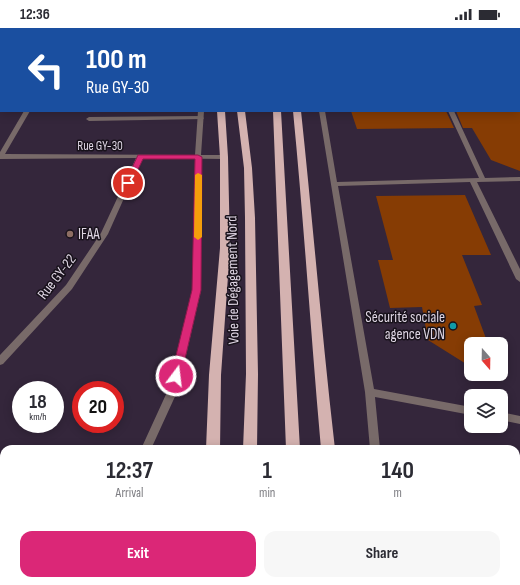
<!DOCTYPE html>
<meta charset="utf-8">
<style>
:root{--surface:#fff;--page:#f7f7f7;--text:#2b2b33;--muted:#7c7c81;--accent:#db2777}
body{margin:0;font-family:"Sofia Sans Condensed",sans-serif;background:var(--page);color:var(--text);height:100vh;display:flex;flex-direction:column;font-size:15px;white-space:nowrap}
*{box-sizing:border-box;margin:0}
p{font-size:13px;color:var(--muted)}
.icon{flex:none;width:22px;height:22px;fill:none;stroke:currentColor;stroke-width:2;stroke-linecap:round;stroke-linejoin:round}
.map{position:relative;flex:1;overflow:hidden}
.sheet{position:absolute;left:0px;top:417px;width:520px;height:140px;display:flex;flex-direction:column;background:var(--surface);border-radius:12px 12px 0 0;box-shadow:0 2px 10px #0003}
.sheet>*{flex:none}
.banner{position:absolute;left:0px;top:0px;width:520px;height:84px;box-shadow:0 2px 10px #0003;background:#1a4fa0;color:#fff;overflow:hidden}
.needle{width:26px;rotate:160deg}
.controls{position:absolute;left:464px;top:309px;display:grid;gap:8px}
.controls a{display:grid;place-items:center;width:44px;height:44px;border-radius:8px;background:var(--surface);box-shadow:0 2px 10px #0003;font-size:20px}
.speed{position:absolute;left:12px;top:353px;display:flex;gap:8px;font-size:20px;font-weight:700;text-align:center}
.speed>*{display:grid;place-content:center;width:52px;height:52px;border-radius:50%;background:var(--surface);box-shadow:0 2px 10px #0003;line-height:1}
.speed small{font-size:10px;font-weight:400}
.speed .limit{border:6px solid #d22;background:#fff;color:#111}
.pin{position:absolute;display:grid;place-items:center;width:34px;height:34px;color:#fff;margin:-17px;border:2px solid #fff;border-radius:50%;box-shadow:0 1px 4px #0007}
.me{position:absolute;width:44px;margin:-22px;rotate:15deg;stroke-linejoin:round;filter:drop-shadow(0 0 3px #0008)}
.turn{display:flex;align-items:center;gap:14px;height:84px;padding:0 20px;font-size:18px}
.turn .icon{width:52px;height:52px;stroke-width:2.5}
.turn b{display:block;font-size:28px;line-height:34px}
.eta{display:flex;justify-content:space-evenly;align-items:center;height:68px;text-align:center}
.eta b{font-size:24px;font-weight:700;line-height:28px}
.cta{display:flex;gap:8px;margin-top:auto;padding:8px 20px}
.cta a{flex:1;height:46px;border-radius:12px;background:var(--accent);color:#fff;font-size:16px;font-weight:700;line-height:46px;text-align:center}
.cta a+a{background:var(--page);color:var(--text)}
.status{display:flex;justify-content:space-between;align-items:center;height:28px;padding:0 20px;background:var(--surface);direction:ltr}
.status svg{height:11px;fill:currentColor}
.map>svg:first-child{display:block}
</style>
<div class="status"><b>12:36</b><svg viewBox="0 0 49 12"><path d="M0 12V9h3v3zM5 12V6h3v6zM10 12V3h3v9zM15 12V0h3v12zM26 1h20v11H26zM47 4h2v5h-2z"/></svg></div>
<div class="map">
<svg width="520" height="557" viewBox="0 0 520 557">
<rect width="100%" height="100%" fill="#34263b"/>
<path fill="#863c04" d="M351 83H446L454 100 357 101Z
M456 83H520V143L491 132 472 100H463Z
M465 167 491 227H462L482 277 474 278 488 316H471V339L428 312 422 279 390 280 378 232H393L376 168Z"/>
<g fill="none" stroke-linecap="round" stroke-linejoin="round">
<path fill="#786a69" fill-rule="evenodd" d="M201 88 204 90 203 91 89 93 86 91 89 89Z
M198 127 201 129V262L178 362 151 421H141L168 362 193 262 195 129Z
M59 553H72L70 557H57Z"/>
<path fill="#786a69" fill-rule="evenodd" d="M0 0H3L0 2Z
M203 0H207V1H203Z
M310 0H314V1H310Z
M409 0H413L414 1H410Z
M473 0H477L478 1H474Z
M519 14H520V16H519Z
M519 37H520V39H519Z
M519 60 520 61V66L519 65Z
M24 83H30L5 126 195 127 198 83H204L201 127H224L227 129 224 131 142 130 108 206 72 261 3 336 0 337V327L66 257 101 205 136 130 0 131V124Z
M319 83H325L337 154 479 150 448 83H454L485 150 520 149V153L477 154 520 241V254L516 251 470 154 338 158 374 361 471 379V387L375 369 380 421H370L365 364Z
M501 384 520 388V396L501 392Z
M386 553H398L399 557H387Z"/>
<path fill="#d4b2b0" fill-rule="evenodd" d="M218 0H224V1H218Z
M228 0H234V1H228Z
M280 0H286L287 1H281Z
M217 83H225L228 129 230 220 221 347 220 421H206L209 347 220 220V129Z
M237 83H245L252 140 255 190 258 346 257 421H243L246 346 245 190 244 140Z
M273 83H281L300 421H286Z
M293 83H301C313 196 322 308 335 421H321C311 308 304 196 293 83Z
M192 553H208L207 557H191Z
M239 553H255V557H239Z
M290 553H306V557H290Z
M334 553H350L351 557H335Z"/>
</g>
<path fill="#db2777" stroke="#8e194d" d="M138 127H198L202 129 201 262 181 348 180 351 176 352 173 351 171 348 192 262 195 131H143L131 156H126L125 155Z"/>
<path fill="#f59e0b" d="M198 145 202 147V209L198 212 194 209 195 147Z"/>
<circle fill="#8d6e63" stroke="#18121b" stroke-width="1.5" cx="70" cy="206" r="4"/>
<circle fill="#0f9aa8" stroke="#18121b" stroke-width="1.5" cx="453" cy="298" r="4"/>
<g text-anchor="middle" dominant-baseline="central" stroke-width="3" stroke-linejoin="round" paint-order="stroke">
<g font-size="13" fill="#ded5e3" stroke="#18121b">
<text x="100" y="118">Rue GY-30</text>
</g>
<g font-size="15" fill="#ded5e3" stroke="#18121b" text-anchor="start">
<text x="78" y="206">IFAA</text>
<text x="445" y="289" text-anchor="end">Sécurité sociale<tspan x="445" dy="17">agence VDN</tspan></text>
</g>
<g font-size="15" fill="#ded5e3" stroke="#18121b">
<text transform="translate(57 249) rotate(-52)">Rue GY-22</text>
<text transform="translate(233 252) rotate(-91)">Voie de Dégagement Nord</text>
</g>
</g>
</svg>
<div class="controls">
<a><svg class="needle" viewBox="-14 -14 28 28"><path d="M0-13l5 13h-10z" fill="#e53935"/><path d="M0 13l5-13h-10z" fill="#7c7c81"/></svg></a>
<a><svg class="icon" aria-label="layers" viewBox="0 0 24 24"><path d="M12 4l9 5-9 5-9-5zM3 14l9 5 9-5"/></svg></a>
</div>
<div class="speed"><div>18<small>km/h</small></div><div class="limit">20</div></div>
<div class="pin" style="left:128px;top:155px;background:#d93025"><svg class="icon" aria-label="arrive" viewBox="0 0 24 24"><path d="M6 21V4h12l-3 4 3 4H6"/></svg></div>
<svg class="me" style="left:176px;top:348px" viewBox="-20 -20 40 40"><circle r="17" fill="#db2777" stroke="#fff" stroke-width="3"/><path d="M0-11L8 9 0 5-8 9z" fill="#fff"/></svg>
<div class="banner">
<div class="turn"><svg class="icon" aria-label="left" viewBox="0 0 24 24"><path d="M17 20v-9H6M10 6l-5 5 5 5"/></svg><div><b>100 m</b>Rue GY-30</div></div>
</div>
<section class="sheet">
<div class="eta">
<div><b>12:37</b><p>Arrival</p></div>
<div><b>1</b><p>min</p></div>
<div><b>140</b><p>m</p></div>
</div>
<div class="cta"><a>Exit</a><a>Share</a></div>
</section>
</div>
